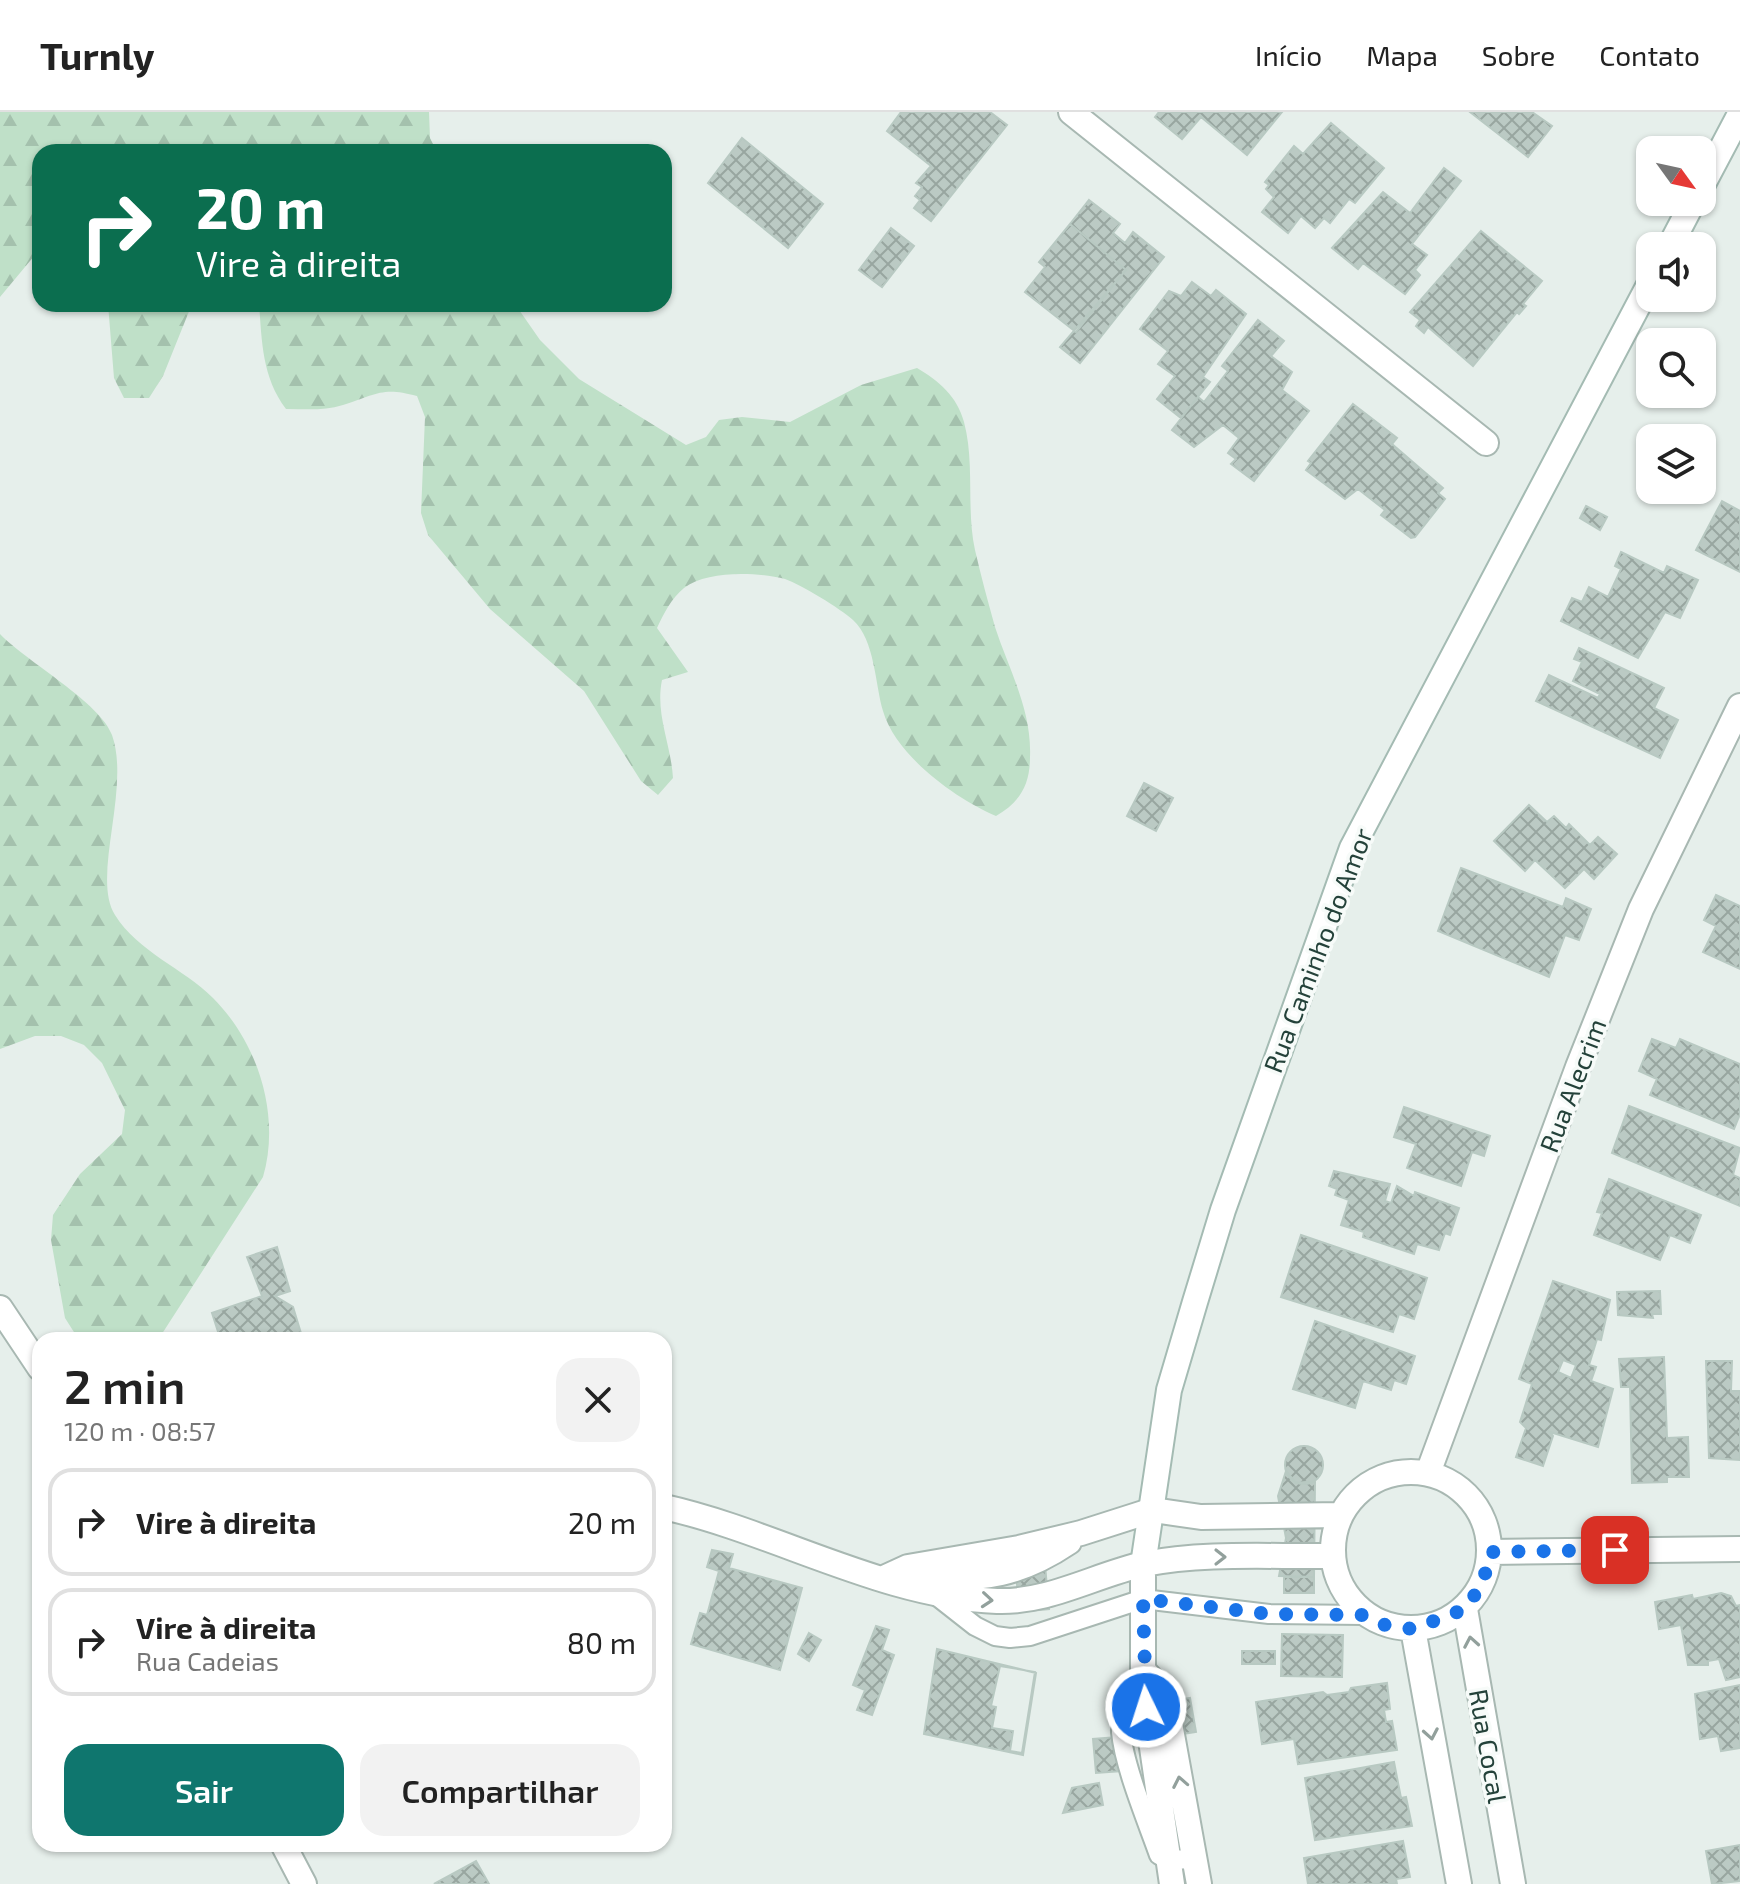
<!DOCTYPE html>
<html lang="pt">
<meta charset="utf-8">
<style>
:root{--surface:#fff;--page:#f2f2f2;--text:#222;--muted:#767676;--line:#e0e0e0;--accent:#0f766e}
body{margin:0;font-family:"Exo 2",sans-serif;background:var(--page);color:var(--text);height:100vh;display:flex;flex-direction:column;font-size:30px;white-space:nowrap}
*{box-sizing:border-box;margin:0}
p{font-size:26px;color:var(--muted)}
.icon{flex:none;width:44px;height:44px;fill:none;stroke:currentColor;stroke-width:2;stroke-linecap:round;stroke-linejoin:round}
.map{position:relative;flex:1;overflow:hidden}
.panel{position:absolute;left:32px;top:1220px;width:640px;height:520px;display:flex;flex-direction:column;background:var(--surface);border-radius:24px;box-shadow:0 2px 6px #0004}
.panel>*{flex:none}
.banner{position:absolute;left:32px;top:32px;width:640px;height:168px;border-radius:24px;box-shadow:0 2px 6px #0004;background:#0b6e4f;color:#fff;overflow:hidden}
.needle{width:52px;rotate:123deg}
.fabs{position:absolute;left:1636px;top:24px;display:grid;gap:16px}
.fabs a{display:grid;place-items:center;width:80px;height:80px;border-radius:16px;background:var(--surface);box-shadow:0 2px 6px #0004;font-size:40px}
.pin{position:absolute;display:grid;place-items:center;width:68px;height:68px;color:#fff;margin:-34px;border-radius:16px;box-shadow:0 4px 12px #0006}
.me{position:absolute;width:88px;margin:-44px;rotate:356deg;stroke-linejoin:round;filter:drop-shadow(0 0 6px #0008)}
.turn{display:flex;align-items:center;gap:28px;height:168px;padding:0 32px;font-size:36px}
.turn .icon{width:104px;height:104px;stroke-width:2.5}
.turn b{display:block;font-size:56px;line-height:68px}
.round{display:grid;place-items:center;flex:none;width:84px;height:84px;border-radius:24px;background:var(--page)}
.overview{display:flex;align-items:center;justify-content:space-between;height:136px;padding:0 32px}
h1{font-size:48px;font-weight:600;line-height:60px}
.button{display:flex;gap:16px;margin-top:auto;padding:16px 32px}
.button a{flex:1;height:92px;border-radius:24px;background:var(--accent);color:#fff;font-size:32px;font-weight:600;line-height:92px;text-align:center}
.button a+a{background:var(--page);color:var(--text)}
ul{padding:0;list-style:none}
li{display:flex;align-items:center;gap:24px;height:108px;margin:0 16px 12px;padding:0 16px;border:4px solid var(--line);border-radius:24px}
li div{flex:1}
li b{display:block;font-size:30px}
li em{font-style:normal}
header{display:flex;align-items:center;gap:48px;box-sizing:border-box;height:112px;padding:0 40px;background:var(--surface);border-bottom:2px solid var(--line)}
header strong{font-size:38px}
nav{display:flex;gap:44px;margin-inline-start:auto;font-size:28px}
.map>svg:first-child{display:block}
</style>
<header>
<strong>Turnly</strong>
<nav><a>Início</a><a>Mapa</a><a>Sobre</a><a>Contato</a></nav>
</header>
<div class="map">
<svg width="1740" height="1772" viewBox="0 0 1740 1772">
<defs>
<pattern id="forest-firs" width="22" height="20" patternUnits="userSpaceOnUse" patternTransform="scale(2)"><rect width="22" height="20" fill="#bfe0c8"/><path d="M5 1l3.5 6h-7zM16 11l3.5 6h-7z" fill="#a4c1ad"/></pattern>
<pattern id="building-cross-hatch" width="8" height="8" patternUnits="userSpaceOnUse" patternTransform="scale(2)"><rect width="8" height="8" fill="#bbcac4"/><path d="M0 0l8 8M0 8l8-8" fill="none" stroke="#98a6a0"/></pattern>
</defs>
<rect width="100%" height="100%" fill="#e6efeb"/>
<path fill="url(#forest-firs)" d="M0 0H429L430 26 437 40H40V137L0 185Z
M108 192H192L163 264 149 286H124L114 266Z
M259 192H515L540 228 579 267 686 333 706 325 719 308 742 305 790 310 861 273 917 256C939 269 957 284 964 310 975 351 966 397 975 438 981 464 988 490 995 515 1009 558 1032 598 1030 645 1030 673 1020 690 996 704 956 687 896 644 883 599 875 572 875 528 853 508 841 497 800 472 785 467 758 460 707 458 684 476 671 487 664 501 657 516L688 560 662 568C655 602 671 632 673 666L658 683 641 669 584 579 490 497 428 423 421 401 425 305 417 284C382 274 375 283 343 293 324 299 306 297 286 297 262 265 262 230 259 192Z
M0 522C27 550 101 591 112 623 131 677 91 765 115 803 138 840 183 856 213 886 258 931 281 1003 263 1065L158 1228H79L65 1206 51 1128 53 1103 80 1062 122 1022 125 998 102 951 84 933 61 924H35L0 937Z"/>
<path fill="url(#building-cross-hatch)" stroke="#b8c9c2" stroke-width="2" fill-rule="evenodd" d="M901 0H990L1007 13 931 109 914 96 920 88 915 84 922 75 916 71 931 54 887 19Z
M1159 0H1282L1247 43 1201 5 1182 27 1155 5Z
M1470 0H1532L1552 14 1528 45Z
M1331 11 1384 56 1355 91 1349 87 1330 111 1324 106 1315 116 1301 104 1288 121 1262 100 1274 85 1266 77 1269 73 1265 70 1294 34 1303 42Z
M742 26 823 92 788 136 708 71Z
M1444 56 1461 69 1412 132 1427 143 1415 158 1420 163 1405 182 1363 151 1358 157 1332 136 1383 80 1410 101Z
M1089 88 1120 112 1113 121 1125 131 1133 120 1164 145 1080 251 1060 235 1126 158 1070 112Z
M1070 112 1126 158 1076 220 1025 180 1045 155 1039 150Z
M891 116 914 134 882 175 859 158Z
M1481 119 1542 169 1523 192 1526 194 1519 202 1517 200 1473 254 1428 215 1424 221 1416 214 1420 208 1410 200Z
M1192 170 1211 184 1216 178 1246 202 1203 265 1210 270 1181 306 1157 287 1175 264 1158 252 1168 239 1140 217 1169 179 1181 184Z
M1258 208 1284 229 1271 244 1292 260 1282 278 1309 299 1254 369 1231 352 1236 347 1228 341 1239 326 1223 313 1194 335 1172 318 1198 285 1204 290 1228 259 1222 254Z
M1353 292 1397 326 1392 332 1443 376 1438 381 1445 387 1415 425 1411 426 1381 403 1385 398 1358 377 1345 387 1306 358 1311 351 1308 349Z
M1722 389 1740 399V460L1696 438Z
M1586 394 1607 405 1600 418 1580 406Z
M1621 440 1664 461 1667 454 1698 468 1680 506 1665 500 1638 546 1561 509 1572 486 1582 490 1589 475 1608 485 1621 457 1615 454Z
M1579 536 1664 576 1654 596 1678 608 1660 646 1536 589 1549 563 1598 586 1600 582 1573 569 1582 550 1574 547Z
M1144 671 1173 686 1156 719 1127 704Z
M1529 693 1547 710 1554 704 1566 716 1569 712 1590 733 1598 725 1617 742 1594 767 1584 757 1565 776 1535 748 1525 759 1494 729Z
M1461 756 1563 795 1566 786 1591 797 1579 828 1565 823 1549 865 1438 819Z
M1716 783 1740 794V857L1703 840 1716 814 1704 808Z
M1652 927 1676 936 1680 927 1740 952V1002L1734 1017 1650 983 1657 967 1639 959Z
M1629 994 1740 1036 1733 1063 1740 1066V1094L1612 1041Z
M1404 995 1490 1024 1484 1044 1472 1040 1461 1074 1407 1056 1416 1032 1394 1025Z
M1334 1059 1390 1072 1385 1089 1391 1091 1397 1074 1414 1084 1415 1080 1459 1096 1450 1123 1445 1121 1439 1138 1417 1132 1414 1142 1363 1125 1364 1120 1341 1113 1349 1088 1335 1083 1337 1077 1329 1074Z
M1609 1067 1701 1103 1690 1131 1670 1123 1660 1148 1594 1123 1602 1101 1597 1100Z
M1301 1123 1427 1166 1414 1207 1399 1202 1393 1220 1281 1185Z
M277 1135 290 1179 275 1184 293 1195 303 1228H213L220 1226 212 1201 262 1184 247 1145Z
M1553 1169 1610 1188 1601 1228 1597 1227 1589 1253 1596 1255 1591 1269 1613 1277 1598 1335 1550 1320 1553 1324 1543 1354 1516 1345 1526 1316 1520 1310 1532 1272 1519 1267ZM1563 1248 1576 1253 1571 1266 1558 1260Z
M1660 1179 1661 1202H1652L1653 1206 1618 1203 1617 1180Z
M1315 1209 1415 1244 1406 1272 1394 1268 1391 1278 1363 1269 1355 1296 1293 1277Z
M1664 1245 1667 1326 1688 1325 1689 1365H1667V1370L1632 1371 1630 1275H1621L1619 1247Z
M1706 1249H1732L1731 1279H1740V1348L1709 1346Z
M1285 1353a19 19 0 1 1 38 0a19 19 0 1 1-38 0Z
M1286 1359 1296 1371 1315 1369 1314 1465 1279 1464 1286 1426 1278 1384Z
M712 1438 733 1442 729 1456 802 1476 780 1558 691 1532 700 1501 707 1503 719 1459 707 1455Z
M1045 1453 1049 1497 1019 1500 1016 1459Z
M1284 1465H1314V1481H1284Z
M1721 1481 1731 1484 1736 1494 1740 1493V1565L1726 1568 1719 1547 1708 1549V1553H1688L1681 1513 1659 1517 1655 1490 1692 1483 1693 1487Z
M876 1514 889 1518 882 1538 894 1543 872 1603 857 1598 865 1578 853 1573Z
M809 1521 821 1528 809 1549 798 1542Z
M1282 1522 1343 1523 1342 1565 1281 1564Z
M937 1537 1036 1561 1023 1643 924 1622Z
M1242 1539H1275V1552H1242Z
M1000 1554 1035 1560 1022 1641 1010 1639 1013 1619 992 1616 996 1595 991 1594Z
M1387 1571 1390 1597 1384 1598 1386 1610 1392 1609 1397 1638 1298 1652 1294 1627 1262 1632 1256 1590 1323 1580 1327 1583 1349 1580 1351 1576Z
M1740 1573V1636L1721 1639 1718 1624 1700 1627 1695 1582Z
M1190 1586 1196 1620 1145 1628 1140 1621 1118 1624 1115 1606 1138 1603 1137 1595Z
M1117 1625 1122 1659 1096 1661 1093 1627Z
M1394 1650 1401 1686 1406 1685 1412 1714 1315 1728 1305 1666Z
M1099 1671 1103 1693 1063 1701 1072 1676Z
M1403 1729 1410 1765 1396 1767 1397 1772H1308L1304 1746Z
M1740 1733V1769L1712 1772 1706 1739Z
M476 1749 489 1772H434Z"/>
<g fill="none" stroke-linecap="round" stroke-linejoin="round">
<g stroke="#a8b8b2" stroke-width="22">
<path id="lane" d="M933 1481 975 1514 995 1524 1010 1526 1030 1524 1143 1487 1269 1502 1364 1503
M1143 1574C1135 1588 1120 1604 1121 1620 1124 1654 1147 1709 1159 1743L1168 1748 1194 1747"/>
</g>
<g stroke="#a8b8b2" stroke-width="28">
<path id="street" d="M1071 0 1486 331
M0 1196 40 1256
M1333 1438a78 78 0 1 1 156 0a78 78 0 1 1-156 0Z
M1428 1361 1578 955 1641 797 1740 594
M664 1395C776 1420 881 1484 997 1489 1048 1491 1095 1463 1144 1452 1206 1440 1270 1445 1332 1444
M1490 1440 1740 1437
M1143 1453V1574L1172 1772
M884 1466 908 1455 1019 1436 1081 1421 1153 1398 1201 1405 1340 1403
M926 1466C984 1468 1020 1463 1069 1430
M1465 1497 1513 1772
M1413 1517 1459 1772
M1143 1558 1158 1574 1167 1595 1199 1772
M283 1732 304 1772"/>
</g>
<g stroke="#a4bbb3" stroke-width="28">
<path id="secondary" d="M1702 74 1740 2
M1670 134 1693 90
M1143 1453 1169 1278 1195 1190 1223 1098 1352 736 1650 171"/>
</g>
<use href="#lane" stroke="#fff" stroke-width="18"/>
<use href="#street" stroke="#fff" stroke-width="24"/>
<use href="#secondary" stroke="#fff" stroke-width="24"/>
</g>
<defs><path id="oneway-chevron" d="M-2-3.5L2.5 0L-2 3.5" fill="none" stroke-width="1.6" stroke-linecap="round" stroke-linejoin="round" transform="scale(2)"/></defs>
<g stroke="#92a09c">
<use href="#oneway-chevron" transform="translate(1220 1445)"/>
<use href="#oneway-chevron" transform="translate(987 1488) rotate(5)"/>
<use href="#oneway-chevron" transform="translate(1471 1530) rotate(-100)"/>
<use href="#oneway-chevron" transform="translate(1431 1622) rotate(80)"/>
<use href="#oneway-chevron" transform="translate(1180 1670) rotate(-101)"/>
</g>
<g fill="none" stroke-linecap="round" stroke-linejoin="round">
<path stroke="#1a73e8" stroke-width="14" stroke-dasharray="0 25.2" d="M1146 1595 1143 1487 1269 1502 1364 1503 1387 1514 1413 1517 1465 1497 1483 1471 1490 1440 1615 1438"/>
</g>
<g text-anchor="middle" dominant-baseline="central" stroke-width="7" stroke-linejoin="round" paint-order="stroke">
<g font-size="26" fill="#24423a" stroke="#f7fbf9">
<text transform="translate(1317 838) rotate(-69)">Rua Caminho do Amor</text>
<text transform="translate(1572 973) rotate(-69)">Rua Alecrim</text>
<text transform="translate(1489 1634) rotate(80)">Rua Cocal</text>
</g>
</g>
</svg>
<div class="fabs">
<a><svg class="needle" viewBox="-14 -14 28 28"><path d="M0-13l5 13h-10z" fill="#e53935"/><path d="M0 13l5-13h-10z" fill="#767676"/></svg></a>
<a><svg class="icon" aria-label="sound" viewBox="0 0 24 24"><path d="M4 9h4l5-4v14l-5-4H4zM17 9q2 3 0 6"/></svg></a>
<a><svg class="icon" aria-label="search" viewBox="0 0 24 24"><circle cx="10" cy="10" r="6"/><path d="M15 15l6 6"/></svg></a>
<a><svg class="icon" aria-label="layers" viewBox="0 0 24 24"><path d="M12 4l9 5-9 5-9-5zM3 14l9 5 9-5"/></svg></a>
</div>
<div class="pin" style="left:1615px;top:1438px;background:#d93025"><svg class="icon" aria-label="arrive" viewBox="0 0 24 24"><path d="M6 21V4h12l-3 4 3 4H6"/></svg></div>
<svg class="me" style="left:1146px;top:1595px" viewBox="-20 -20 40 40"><circle r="17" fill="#1a73e8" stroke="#fff" stroke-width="3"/><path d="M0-11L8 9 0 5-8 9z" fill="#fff"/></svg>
<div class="banner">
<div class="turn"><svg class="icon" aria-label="right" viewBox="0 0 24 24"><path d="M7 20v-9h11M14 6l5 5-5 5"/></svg><div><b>20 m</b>Vire à direita</div></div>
</div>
<section class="panel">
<div class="overview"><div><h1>2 min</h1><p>120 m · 08:57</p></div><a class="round"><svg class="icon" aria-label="close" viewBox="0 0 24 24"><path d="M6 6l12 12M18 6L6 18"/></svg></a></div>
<ul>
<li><svg class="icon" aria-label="right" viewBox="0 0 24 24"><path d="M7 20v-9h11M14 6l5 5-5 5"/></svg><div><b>Vire à direita</b></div><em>20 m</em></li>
<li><svg class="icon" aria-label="right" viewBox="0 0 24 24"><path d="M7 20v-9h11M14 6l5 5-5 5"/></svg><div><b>Vire à direita</b><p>Rua Cadeias</p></div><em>80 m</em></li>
</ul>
<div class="button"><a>Sair</a><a>Compartilhar</a></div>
</section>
</div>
